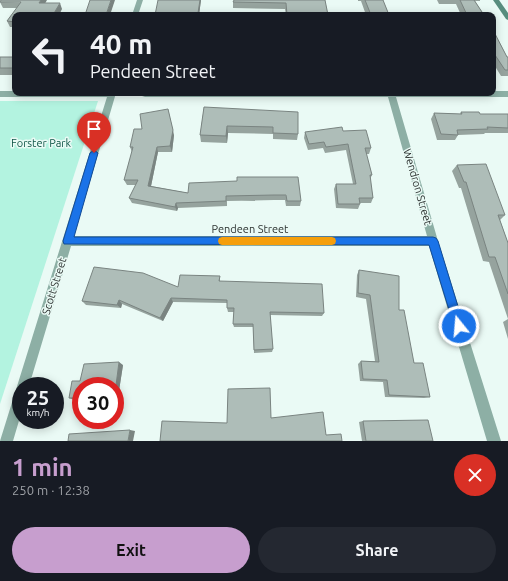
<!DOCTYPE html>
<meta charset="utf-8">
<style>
:root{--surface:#171b24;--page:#242831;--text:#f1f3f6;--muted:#9ea1a6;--accent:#c79ece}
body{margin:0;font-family:Ubuntu,sans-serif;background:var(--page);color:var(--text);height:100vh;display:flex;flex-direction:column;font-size:15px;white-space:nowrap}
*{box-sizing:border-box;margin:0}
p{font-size:13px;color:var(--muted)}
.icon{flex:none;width:22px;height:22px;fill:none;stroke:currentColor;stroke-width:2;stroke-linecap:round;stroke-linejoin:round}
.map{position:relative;height:441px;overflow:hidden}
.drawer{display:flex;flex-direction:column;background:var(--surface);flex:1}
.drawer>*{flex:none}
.banner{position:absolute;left:12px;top:12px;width:484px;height:84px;border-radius:8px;box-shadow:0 2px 10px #0003;background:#171b24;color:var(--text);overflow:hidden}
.speed{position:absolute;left:12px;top:377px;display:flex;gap:8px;font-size:20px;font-weight:700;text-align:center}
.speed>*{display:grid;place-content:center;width:52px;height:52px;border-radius:50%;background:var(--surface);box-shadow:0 2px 10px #0003;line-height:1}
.speed small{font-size:10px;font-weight:400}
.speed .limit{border:6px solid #d22;background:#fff;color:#111}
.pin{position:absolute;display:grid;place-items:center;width:34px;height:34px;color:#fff;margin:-41px -17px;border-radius:50% 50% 50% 0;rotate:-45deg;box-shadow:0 0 4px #0007}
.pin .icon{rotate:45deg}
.me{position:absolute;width:44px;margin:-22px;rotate:343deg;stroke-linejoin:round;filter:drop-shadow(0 0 3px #0008)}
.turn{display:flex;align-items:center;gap:14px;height:84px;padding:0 12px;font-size:18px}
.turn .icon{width:52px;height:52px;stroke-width:2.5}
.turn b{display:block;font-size:28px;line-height:34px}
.round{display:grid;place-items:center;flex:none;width:42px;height:42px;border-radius:21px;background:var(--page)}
.headline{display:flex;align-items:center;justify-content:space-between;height:68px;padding:0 12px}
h1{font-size:24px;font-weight:700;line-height:30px;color:var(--accent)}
.action{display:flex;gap:8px;margin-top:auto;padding:8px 12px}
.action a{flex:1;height:46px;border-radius:24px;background:var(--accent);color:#111;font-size:16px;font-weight:700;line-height:46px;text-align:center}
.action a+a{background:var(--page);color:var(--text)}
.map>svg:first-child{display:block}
</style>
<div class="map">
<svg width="508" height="441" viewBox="0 0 508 441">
<rect width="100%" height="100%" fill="#eafaf5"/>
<path fill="#b3f3e0" d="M0 101H98L0 404Z"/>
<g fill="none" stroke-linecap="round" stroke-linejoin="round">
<path fill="#8dafa5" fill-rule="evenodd" d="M137 0H143L138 15H132Z
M0 91H15V93H116L74 236H427L388 97H145L142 96V93H493V91H508V97H396L438 241 501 441H487L429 246H71L29 386H21V414L13 441H0L107 97H0Z"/>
<path fill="#588d7e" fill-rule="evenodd" d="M493 0H499L508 13V20L506 19Z"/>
</g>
<path fill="#96a39e" d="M201 0 199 15H155Z
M325 0 328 15H286L285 9 233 8V2Z
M358 0H383L389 15H366L361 1H358Z
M437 0H480V1H475L484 15H461L456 4H439Z
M0 2 45 3 62 9 15 15V27H10L7 21 17 8H3Z
M493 30 507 57H508V76H501L493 63Z
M0 57H15V75H0Z
M204 107 298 134 297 140 273 139V134L228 133 227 143 201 142 200 135Z
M461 112 480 114H508V133H485L484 134 458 135 455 140H437L431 119 434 113 460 114Z
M343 131 371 148 369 154H366L372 175 370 179 373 198 371 203H360V204L358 209 336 208 334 189 336 184H353L346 150 325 153 323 148 308 150 304 138 305 132Z
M174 135 172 152H158L151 186 188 193 237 181V177L301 201 300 206H286L285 200H274L227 201V206L178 208 177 211 132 203 129 198 136 185H127L124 180 132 152 130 147Z
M457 165 505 215 500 220 508 243V319L489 262 483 261 461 188H459L452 171Z
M359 270 399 310 414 363 430 397 424 398 385 397 383 382 360 381 358 364 361 361H375L366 299 356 297 357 275Z
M220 276V281L324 313 322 316 270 315 273 349 272 352 254 353 253 327H234L233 324 234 312H228L227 308V303L173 302 163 321 122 304 121 308 86 305 82 301 178 287Z
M508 319V339L503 322Z
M123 365 118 397H115V386H81V399L74 400 69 398 80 381Z
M363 421 433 441H362L359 422Z"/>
<path fill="#7a8481" d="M41 0H47L42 9 39 3Z
M111 0H115L110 15H106Z
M200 0H201L199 15H198Z
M60 3 62 9 59 15H53Z
M168 109 174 135 172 152 170 146Z
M227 126 228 133 227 143 226 136Z
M157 147 158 152 150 191 148 186Z
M176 203 178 208 177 211 175 207Z
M171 298 173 302 163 321 160 318Z
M119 300 122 304 121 308 117 305Z
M119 362 123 365 118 397 115 396V393Z
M130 430 135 431 133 441H128Z"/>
<path fill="#aebdb8" stroke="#7a8481" d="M1 0H41L39 3H60L53 15H15V22L7 21 21 2H0Z
M90 0H111L106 15H85Z
M158 0H200L198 13H181L180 15H155Z
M234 0H325L328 15H287L286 3 233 2Z
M365 0H383L389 15H371Z
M460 0H474L484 15H467Z
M493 30 507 57H508V70H505L493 52Z
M0 57H15V68H0Z
M204 107 298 112V134L273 133V127L227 126 226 136 200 135Z
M168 109 173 130 170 146 157 147 148 186 188 193 189 183 237 181V177H298L301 201H287L286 195H274L226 196V201L176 203 175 207 129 198 138 180H124L133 147H130L134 129H142L140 114Z
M461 112H479L480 114H508V128L487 127 488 129 457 130 458 135 441 134 434 113 462 114Z
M342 127 343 131 366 130 371 148H365L372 175H370L373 198H359L360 204H338L336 184H356L348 144 326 147 324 142 309 144 305 132Z
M486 164 505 215H498L508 243V294L495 257H489L466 182H464L457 165Z
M94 267 143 273 178 287 180 275 220 276 219 281 322 284 324 313 270 312 273 349 254 350 253 324H233L234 308H227V300L171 298 160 318 119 300 117 305 82 301Z
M359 270 399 276V310H404L414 363H423L430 397 389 395 387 380 363 379 361 361 379 362 370 295 358 293Z
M119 362 115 393V386H81V398H69L72 381H80L84 364Z
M270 388 271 418 323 412 326 435 341 434 342 441H160L162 421 227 423 228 389Z
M428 420 433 441H366L363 421Z
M130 430 128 441H68L69 434Z"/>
<path fill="#1a73e8" stroke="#114b97" d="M94 150 98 153 74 237H433L436 238 438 241 464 326 463 330 459 332 455 330 454 326 429 245 64 244 63 241 90 153Z"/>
<path fill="#f59e0b" d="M222 237H332L335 238 336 241 335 244 332 245H222L219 244 218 241 219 238Z"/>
<g text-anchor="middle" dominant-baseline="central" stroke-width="3" stroke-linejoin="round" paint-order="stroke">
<g font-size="11" fill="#0f5647" stroke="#eafaf5">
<text x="41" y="143">Forster Park</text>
</g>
<g font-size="11" fill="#2c3230" stroke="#eafaf5">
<text transform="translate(418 187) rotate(74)">Wendron Street</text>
<text x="250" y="229">Pendeen Street</text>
<text transform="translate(54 286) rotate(-73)">Scott Street</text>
</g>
</g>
</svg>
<div class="speed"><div>25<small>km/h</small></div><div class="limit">30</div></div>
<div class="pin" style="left:94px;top:153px;background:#d93025"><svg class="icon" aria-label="arrive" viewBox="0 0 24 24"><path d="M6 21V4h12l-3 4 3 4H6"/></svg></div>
<svg class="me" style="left:459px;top:326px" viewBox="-20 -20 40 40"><circle r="17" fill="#1a73e8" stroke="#fff" stroke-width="3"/><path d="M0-11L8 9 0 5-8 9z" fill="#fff"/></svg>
<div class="banner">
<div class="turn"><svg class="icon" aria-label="left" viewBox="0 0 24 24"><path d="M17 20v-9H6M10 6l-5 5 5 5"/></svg><div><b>40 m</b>Pendeen Street</div></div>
</div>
</div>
<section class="drawer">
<div class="headline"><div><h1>1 min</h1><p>250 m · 12:38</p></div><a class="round" style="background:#d93025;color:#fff"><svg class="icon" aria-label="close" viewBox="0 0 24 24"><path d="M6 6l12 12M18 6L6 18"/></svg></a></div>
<div class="action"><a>Exit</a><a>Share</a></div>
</section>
